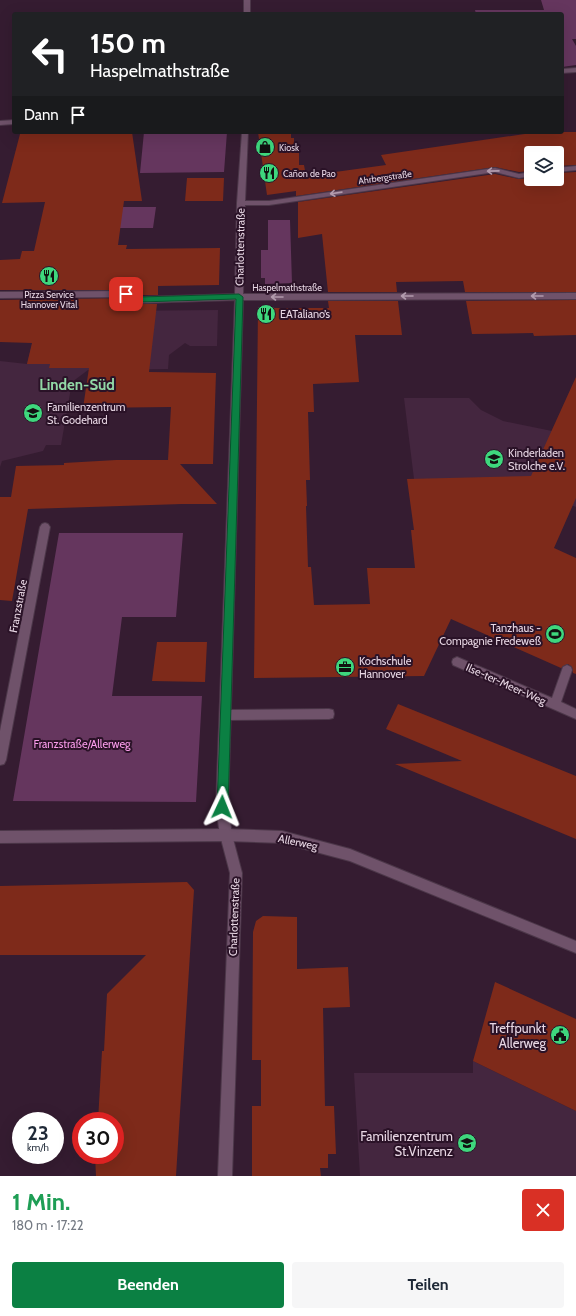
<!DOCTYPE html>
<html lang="de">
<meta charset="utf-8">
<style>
:root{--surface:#fff;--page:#f6f6f7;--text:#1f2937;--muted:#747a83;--accent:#0b8043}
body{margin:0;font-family:Cabin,sans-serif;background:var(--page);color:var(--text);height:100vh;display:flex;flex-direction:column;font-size:15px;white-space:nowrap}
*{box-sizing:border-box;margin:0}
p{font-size:13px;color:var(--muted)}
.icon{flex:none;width:22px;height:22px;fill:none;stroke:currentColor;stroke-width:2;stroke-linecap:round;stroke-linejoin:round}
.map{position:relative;height:1176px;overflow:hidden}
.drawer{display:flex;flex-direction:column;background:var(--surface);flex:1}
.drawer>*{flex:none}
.banner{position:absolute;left:12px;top:12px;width:552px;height:122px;border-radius:4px;box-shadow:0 4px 16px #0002;background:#202124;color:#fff;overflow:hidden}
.buttons{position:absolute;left:524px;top:146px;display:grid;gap:8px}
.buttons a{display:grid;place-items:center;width:40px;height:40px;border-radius:4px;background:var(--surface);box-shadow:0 4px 16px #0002;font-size:20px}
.speed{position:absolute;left:12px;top:1112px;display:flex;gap:8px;font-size:20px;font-weight:700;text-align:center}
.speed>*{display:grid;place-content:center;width:52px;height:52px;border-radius:50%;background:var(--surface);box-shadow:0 4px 16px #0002;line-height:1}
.speed small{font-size:10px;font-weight:400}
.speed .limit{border:6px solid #d22;background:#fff;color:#111}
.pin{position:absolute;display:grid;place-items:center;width:34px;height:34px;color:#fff;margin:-17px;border-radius:8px;box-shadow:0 2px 6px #0006}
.me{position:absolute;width:44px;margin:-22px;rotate:2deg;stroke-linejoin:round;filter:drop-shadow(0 0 3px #0008)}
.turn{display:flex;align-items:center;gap:14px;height:84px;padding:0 12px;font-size:18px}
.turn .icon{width:52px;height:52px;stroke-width:2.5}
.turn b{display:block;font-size:28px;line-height:34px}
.then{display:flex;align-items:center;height:38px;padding:0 12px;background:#0003;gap:8px;font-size:15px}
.round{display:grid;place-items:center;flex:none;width:42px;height:42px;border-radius:4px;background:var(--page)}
.overview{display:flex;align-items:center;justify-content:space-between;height:68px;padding:0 12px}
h1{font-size:24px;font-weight:700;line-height:30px;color:#1e9e55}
.cta{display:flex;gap:8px;margin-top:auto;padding:8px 12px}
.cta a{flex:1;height:46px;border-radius:4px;background:var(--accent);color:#fff;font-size:16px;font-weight:700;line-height:46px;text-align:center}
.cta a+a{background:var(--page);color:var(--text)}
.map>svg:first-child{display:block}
</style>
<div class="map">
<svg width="576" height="1176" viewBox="0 0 576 1176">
<rect width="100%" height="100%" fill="#351c31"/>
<path fill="#44263f" d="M218 310 217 346H190L185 343 169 355 168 369 88 370 72 382 61 445H46L43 451 2 461 0 467V361L27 364 33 340 18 312Z
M404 398H469L481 410 503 421 552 431 576 440V507L526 487 414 479Z
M473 1061 576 1111V1176H360L354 1073H473Z"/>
<path fill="#65365e" d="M541 0H576V39H572L576 46V65L562 67V14H476L475 10H544Z
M144 132H227L224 172 140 173Z
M106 207H156L153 228H102Z
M268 220H290L292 283 265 284V278H261V250H268Z
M59 533H183L176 617H122L112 696H202L196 802 13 801Z"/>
<path fill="#7e2a1a" d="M48 132H132L142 201H124L118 245H127L126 249 220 248 219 285 158 286V295H141L126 290H0V260L20 259 22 251H34L45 202 2 203 20 134Z
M258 132H291V138H294V152H299V165H304L306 176 386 165 381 155 538 132H576V165L557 166V153H531V171L519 172 495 167 296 196V191L267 195Z
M576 172V292H465L463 281 396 282 397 292H328L322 234 298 238V202L495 174 519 179 531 178V179H557V173Z
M187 178H224L223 201H185Z
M125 298 140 304H157L149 372 216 373 213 464H180L217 504H182L28 509 12 601 0 600V497H11L16 466 64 465V463L116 460H168L171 407 83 408 89 368H49L50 364H27L32 343 0 342V300Z
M576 300V335L534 336 533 333 472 334 466 301Z
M328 301H398L402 335H355L359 382 313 384 314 412H308L310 480H306L307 506H306L308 567H311L314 605 370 604 367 568H415L411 530H414L407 479 531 476 576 377V498L554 548 576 558V674L573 673 572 667 568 664 561 668 451 619 424 676 254 678 258 308H329Z
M157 642H207L205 682 152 681Z
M398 704 576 776V839L395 764 462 761 386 729Z
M187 882 194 890 176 1176H96L95 1155H115V1121H98L102 1051H104L107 994 146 955H0V886Z
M263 916 297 917V969L348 967 350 1007 323 1008 325 1106H334L336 1154H328V1168H320L321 1176H252V1106H261V1060H252L253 932 256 921Z
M495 982 576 1019V1111L473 1061Z"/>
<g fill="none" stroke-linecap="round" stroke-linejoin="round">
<g stroke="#4c3749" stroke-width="2">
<path id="lane" d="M45 523 48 524 50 527 6 760 4 764 0 765V731L40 527 42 524Z
M457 657 552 698 563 667 567 665 571 667 572 670 561 702 576 709V719L453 665 452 662 453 659Z
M329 709 333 710 334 714 333 718 329 719 225 720 221 719 220 715 221 711 225 710Z"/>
</g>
<g stroke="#4c3749" stroke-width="2">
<path id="street" d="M244 0H250V14H244Z
M576 68V72L562 73V69Z
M14 120V124L0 125V121Z
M242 132H248L245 201H269L495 168 519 174 531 172V176L519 178 495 172 269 205H245L243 294 576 293V299L243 300 228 807 232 835 242 873 232 1176H218L230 873 220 835 216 807 235 300 140 303 125 297 0 298V292L126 291 141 297 235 294 237 203Z
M576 166V170L557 172V168Z"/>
</g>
<g stroke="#4c3749" stroke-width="2">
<path id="secondary" d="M226 829 282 831 350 849 576 941V953L350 861 282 843 226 841 0 843V831Z"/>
</g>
<use href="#lane" fill="#6f526a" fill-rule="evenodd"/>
<use href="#street" fill="#6f526a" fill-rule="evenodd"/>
<use href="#secondary" fill="#6f526a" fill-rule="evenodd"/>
</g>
<defs><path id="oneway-shaft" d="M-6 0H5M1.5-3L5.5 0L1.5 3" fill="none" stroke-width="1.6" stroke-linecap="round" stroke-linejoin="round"/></defs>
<g stroke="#b29bad">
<use href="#oneway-shaft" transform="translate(493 171) rotate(179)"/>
<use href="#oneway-shaft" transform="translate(336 193) rotate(172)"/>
<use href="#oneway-shaft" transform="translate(407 296) rotate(180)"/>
<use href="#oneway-shaft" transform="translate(537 296) rotate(180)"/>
<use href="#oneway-shaft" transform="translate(277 297) rotate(180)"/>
</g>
<path fill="#0b8043" stroke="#07532c" d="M126 291 141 297 239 294 243 297 228 807 226 811 222 812 219 811 217 807 236 299 140 302 123 296V292Z"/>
<defs>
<g id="shop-disc" transform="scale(1)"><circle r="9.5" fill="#3ed77d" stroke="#2a1227"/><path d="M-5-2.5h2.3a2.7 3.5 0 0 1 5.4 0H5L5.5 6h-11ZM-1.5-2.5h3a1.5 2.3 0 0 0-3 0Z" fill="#111"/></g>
<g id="restaurant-disc" transform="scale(1)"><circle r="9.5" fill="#3ed77d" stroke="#2a1227"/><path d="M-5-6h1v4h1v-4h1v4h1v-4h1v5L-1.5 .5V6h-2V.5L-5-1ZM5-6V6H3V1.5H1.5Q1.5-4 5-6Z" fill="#111"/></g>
<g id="school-disc" transform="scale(1)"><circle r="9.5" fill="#3ed77d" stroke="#2a1227"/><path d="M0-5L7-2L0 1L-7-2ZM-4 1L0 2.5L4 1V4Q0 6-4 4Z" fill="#111"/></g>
<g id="stadium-disc" transform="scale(1)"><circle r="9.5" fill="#3ed77d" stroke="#2a1227"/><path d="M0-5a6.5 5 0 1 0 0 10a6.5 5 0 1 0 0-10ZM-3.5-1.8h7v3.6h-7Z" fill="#111"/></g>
<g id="office-disc" transform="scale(1)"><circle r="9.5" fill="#3ed77d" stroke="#2a1227"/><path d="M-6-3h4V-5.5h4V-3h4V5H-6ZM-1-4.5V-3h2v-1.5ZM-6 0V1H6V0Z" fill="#111"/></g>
<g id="civic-disc" transform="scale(1)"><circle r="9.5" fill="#3ed77d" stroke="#2a1227"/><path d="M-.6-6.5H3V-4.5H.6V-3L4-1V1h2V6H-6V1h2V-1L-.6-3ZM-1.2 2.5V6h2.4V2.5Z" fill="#111"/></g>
</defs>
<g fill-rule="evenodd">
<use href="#shop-disc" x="265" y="147"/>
<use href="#restaurant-disc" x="269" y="173"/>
<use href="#restaurant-disc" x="49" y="276"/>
<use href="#restaurant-disc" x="266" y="314"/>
<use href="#school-disc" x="33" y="413"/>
<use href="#school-disc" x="494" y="459"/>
<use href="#stadium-disc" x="555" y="634"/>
<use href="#office-disc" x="345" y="667"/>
<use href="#civic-disc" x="560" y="1035"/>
<use href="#school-disc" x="467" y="1143"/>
</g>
<g text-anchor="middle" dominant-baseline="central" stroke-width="4" stroke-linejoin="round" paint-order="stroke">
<g font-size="9" fill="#e8d7e4" stroke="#2a1227" text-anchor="start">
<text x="279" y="147">Kiosk</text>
<text x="283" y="173">Cañon de Pao</text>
<text x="49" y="294" text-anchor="middle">Pizza Service<tspan x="49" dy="10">Hannover Vital</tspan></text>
</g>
<g font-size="9" fill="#e8d7e4" stroke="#2a1227">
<text transform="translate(385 177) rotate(-8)">Ahrbergstraße</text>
<text x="287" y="287">Haspelmathstraße</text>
</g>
<g font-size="11" fill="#e8d7e4" stroke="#2a1227">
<text transform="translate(240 247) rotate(-89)">Charlottenstraße</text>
<text transform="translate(18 606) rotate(-79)">Franzstraße</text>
<text transform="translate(506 684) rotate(24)">Ilse-ter-Meer-Weg</text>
<text transform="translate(298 842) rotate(12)">Allerweg</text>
<text transform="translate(234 917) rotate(-88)">Charlottenstraße</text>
</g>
<g font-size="11" fill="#e8d7e4" stroke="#2a1227" text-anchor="start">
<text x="280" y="314">EATaliano’s</text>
<text x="47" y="407">Familienzentrum<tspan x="47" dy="13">St. Godehard</tspan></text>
<text x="508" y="453">Kinderladen<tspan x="508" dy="13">Strolche e.V.</tspan></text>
<text x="541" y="628" text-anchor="end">Tanzhaus -<tspan x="541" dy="13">Compagnie Fredeweß</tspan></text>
<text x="359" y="661">Kochschule<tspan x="359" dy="13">Hannover</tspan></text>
</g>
<g font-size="11" fill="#fa9ceb" stroke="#2a1227">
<text x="82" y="744">Franzstraße/Allerweg</text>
</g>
<g font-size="13" fill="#e8d7e4" stroke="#2a1227" text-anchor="end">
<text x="546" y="1028">Treffpunkt<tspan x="546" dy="15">Allerweg</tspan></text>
<text x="453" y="1136">Familienzentrum<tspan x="453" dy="15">St.Vinzenz</tspan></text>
</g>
<g font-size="15" font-weight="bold" fill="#92d8a6" stroke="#2a1227">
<text x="77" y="385">Linden-Süd</text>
</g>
</g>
</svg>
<div class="buttons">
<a><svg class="icon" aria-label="layers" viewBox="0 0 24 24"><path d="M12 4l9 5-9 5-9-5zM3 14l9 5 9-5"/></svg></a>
</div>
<div class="speed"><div>23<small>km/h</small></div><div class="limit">30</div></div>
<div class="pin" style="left:126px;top:294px;background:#d93025"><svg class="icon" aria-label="arrive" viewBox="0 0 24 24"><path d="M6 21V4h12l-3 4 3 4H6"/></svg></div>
<svg class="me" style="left:222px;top:807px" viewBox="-20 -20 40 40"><path d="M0-17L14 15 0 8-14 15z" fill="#0b8043" stroke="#fff" stroke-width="4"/></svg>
<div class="banner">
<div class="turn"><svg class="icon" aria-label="left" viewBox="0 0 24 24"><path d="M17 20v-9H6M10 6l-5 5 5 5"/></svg><div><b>150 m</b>Haspelmathstraße</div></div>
<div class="then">Dann<svg class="icon" aria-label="arrive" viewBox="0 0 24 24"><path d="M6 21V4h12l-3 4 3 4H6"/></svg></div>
</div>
</div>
<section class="drawer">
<div class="overview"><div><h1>1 Min.</h1><p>180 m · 17:22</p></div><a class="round" style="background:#d93025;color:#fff"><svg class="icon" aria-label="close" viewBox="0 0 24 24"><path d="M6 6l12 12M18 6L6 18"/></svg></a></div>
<div class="cta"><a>Beenden</a><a>Teilen</a></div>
</section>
